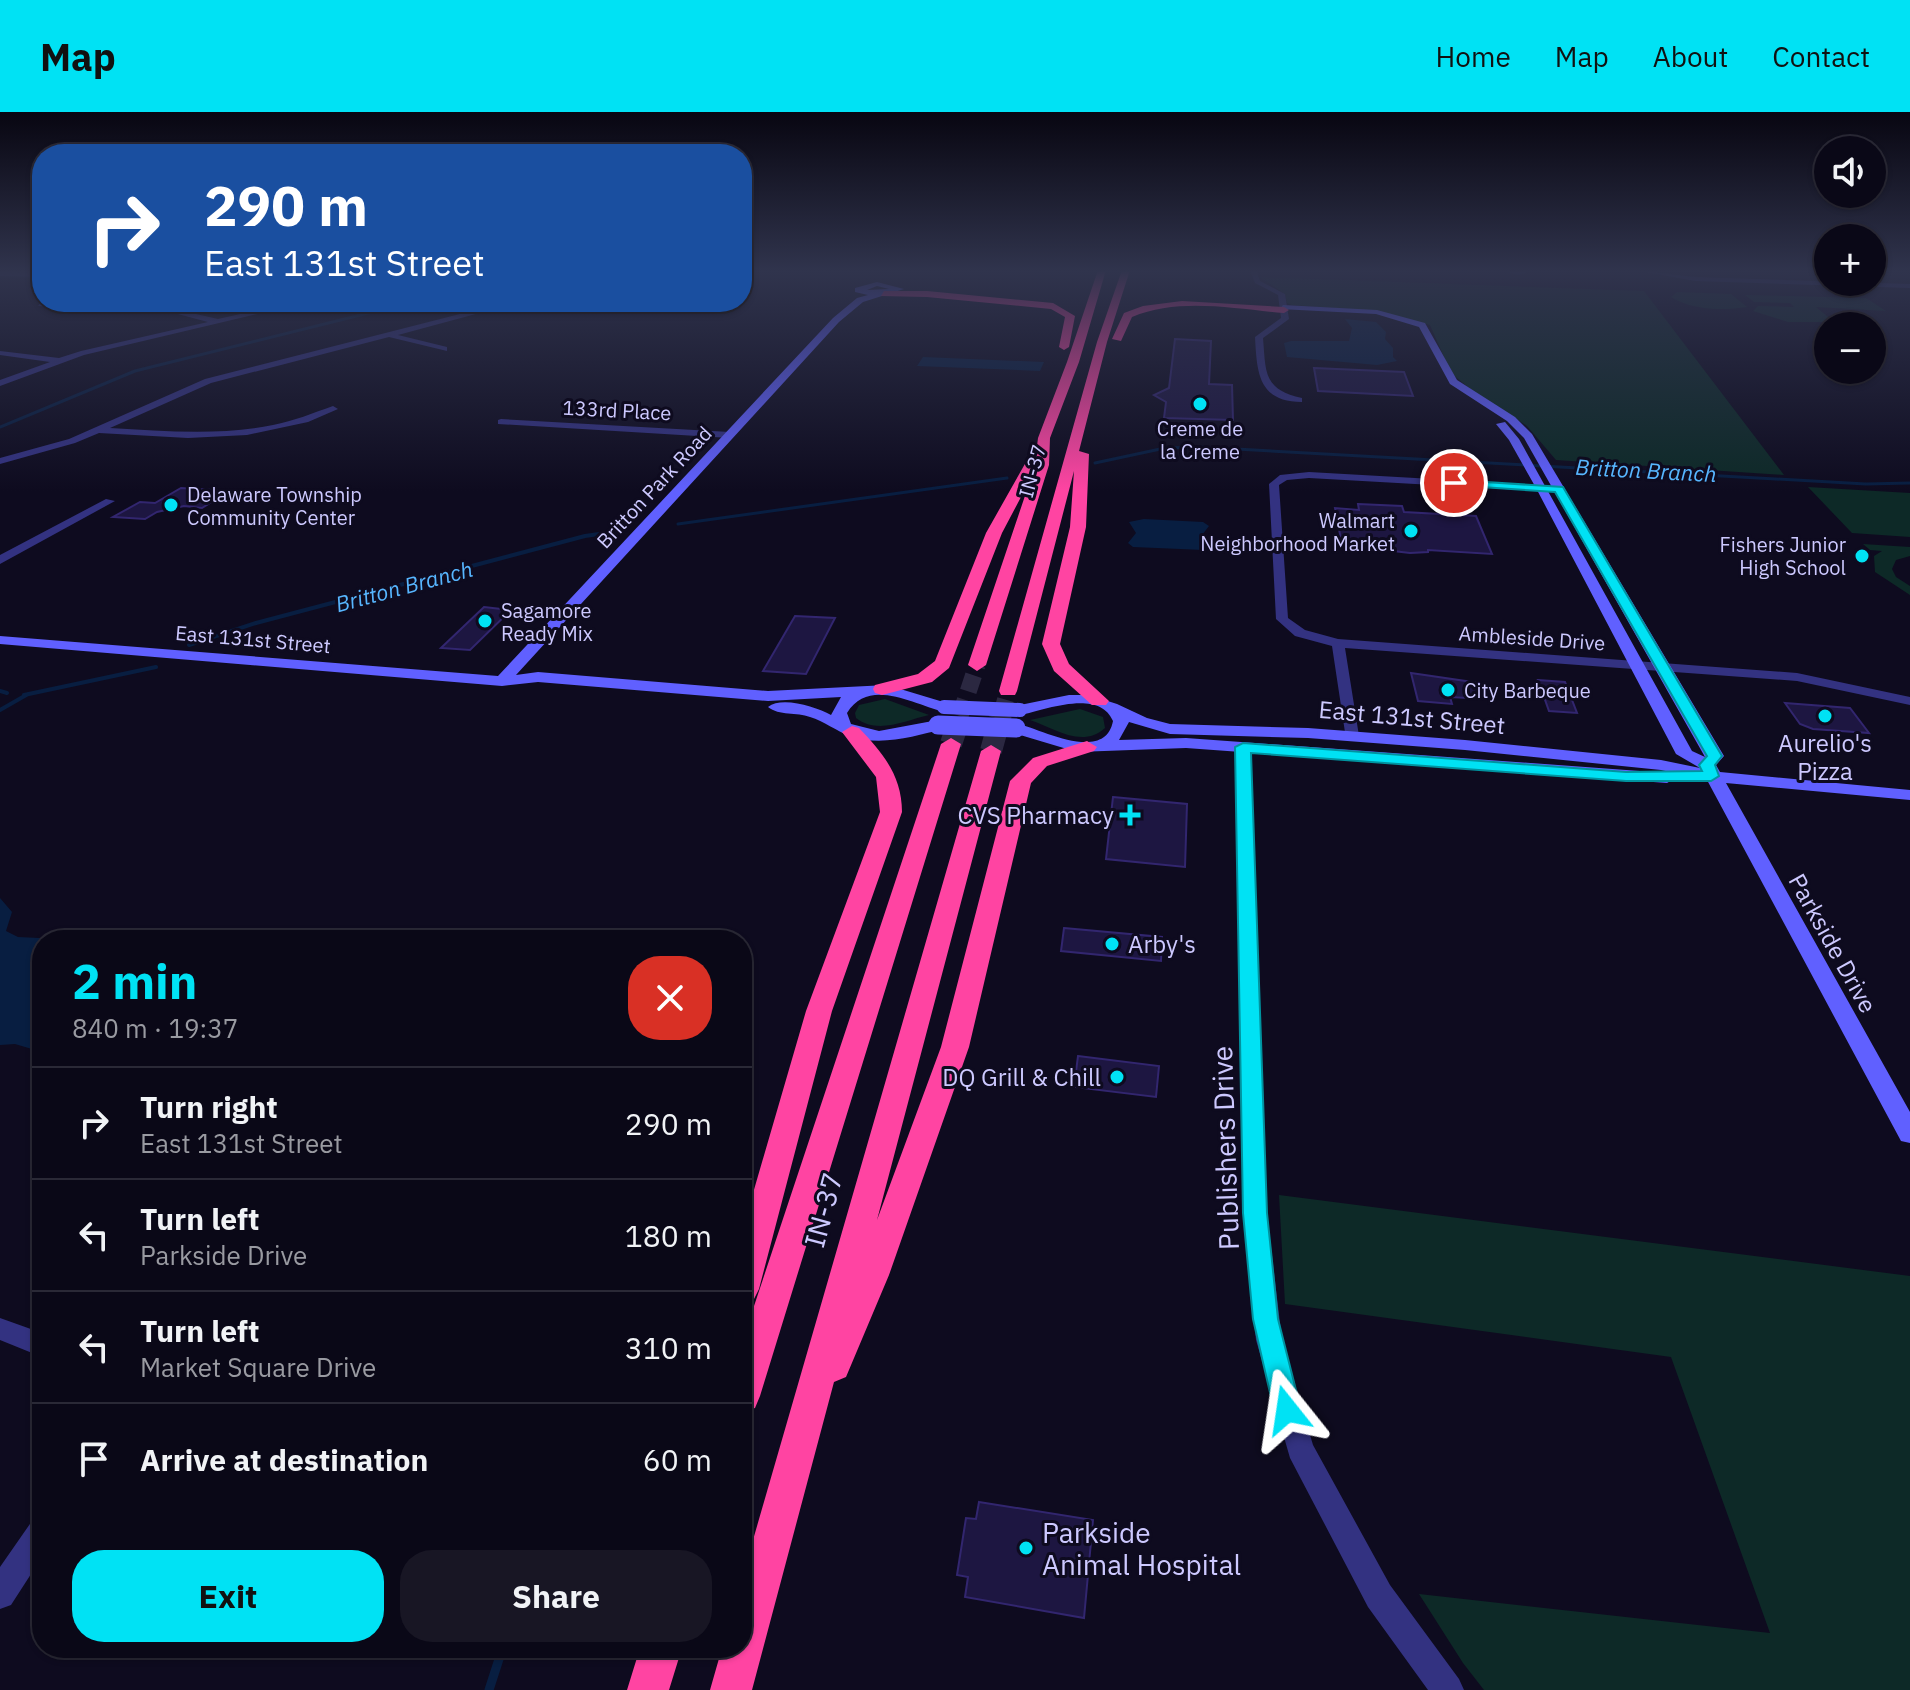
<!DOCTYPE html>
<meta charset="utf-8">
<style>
:root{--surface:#0a0817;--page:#181624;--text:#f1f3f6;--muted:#999aa1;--line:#2a2936;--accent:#00e2f4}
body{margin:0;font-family:"IBM Plex Sans",sans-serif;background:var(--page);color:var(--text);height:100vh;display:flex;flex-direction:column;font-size:30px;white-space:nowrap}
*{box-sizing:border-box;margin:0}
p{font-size:26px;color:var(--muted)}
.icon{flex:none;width:44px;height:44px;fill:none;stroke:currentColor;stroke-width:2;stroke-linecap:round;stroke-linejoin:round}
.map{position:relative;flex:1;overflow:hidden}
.details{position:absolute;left:32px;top:818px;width:720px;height:728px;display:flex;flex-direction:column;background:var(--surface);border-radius:32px;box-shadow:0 2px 6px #0004,0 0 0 2px var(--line)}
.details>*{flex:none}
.banner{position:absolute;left:32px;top:32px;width:720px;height:168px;border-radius:32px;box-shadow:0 2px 6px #0004,0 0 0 2px var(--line);background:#1a4fa0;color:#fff;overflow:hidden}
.fabs{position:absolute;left:1814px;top:24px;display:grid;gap:16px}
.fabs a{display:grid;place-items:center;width:72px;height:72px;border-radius:50%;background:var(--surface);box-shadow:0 2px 6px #0004,0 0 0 2px var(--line);font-size:40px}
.pin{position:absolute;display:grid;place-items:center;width:68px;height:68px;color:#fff;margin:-34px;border:4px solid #fff;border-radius:50%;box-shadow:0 2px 8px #0007}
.me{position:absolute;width:88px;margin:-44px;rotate:345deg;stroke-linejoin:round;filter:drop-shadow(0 0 6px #0008)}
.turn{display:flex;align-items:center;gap:28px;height:168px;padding:0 40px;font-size:36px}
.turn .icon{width:104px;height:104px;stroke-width:2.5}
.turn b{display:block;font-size:56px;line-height:68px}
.round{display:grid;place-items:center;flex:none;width:84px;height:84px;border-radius:32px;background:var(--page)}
.head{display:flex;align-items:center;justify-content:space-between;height:136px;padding:0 40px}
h1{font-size:48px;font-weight:700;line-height:60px;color:var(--accent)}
.button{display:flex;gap:16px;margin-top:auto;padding:16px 40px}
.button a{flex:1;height:92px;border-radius:32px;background:var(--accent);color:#111;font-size:32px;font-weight:700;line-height:92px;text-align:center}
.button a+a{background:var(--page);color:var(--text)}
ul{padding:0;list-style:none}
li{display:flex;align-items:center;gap:24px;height:112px;padding:0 40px;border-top:2px solid var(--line)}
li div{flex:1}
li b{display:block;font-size:30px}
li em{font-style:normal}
header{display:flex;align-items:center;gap:48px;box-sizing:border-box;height:112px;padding:0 40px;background:var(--accent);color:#111}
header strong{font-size:38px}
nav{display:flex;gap:44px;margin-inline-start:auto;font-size:28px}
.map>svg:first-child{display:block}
</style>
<header>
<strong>Map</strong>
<nav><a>Home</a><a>Map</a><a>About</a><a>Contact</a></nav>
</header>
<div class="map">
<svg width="1910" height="1578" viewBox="0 0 1910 1578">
<rect width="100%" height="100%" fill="#0e0b1f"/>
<path fill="#0d2927" d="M1260 165 1644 179 1784 363 1556 348 1527 314 1474 280 1451 261 1430 213 1378 199 1292 193 1287 191 1285 182Z
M1677 180 1731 182 1747 195C1724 199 1691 198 1671 185Z
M1745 183 1866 186 1886 199 1816 195 1834 210H1788L1753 199 1758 194 1794 195 1790 191 1754 190Z
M1808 375 1910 381V425L1852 421Z
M1863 432 1910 435V444L1896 448 1892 457 1896 465 1910 474V483L1875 460 1874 444 1882 439 1870 438Z
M885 587 929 603C906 608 878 623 856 606L855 601 859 593Z
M1080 597 1103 605 1105 616C1082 637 1054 616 1030 608Z
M1279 1083 1910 1164V1578H1484L1463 1551 1419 1482 1770 1521 1671 1245 1285 1192Z"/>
<path fill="#081e41" d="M1345 207 1376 210 1386 220 1385 227 1393 236V245L1397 249 1377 253 1287 245 1284 231 1291 229H1349L1352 216Z
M923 245 1044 250 1040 259 917 254Z
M1144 407 1203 410 1209 414 1202 423 1207 434 1204 438 1133 435 1128 431 1136 421 1129 410Z
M0 786 12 800 6 819 18 825 82 828H42V940L15 932 0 933Z"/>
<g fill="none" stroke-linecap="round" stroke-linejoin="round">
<path stroke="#081e41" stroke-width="3" d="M0 315 135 259 413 190
M1095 351 1165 336 1200 335 1866 372 1910 371
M678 412 1007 366"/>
<path stroke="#081e41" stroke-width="4" d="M189 533 256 511 585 424 620 419
M0 579 7 581
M24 583 156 555
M0 598 28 582"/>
<path stroke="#081e41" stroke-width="9" d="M489 1578 500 1544 506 1536"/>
</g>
<path fill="#1d1641" stroke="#32266f" stroke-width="2" d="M1175 227 1211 229 1209 272 1232 273 1233 308 1164 306 1166 290 1154 283 1169 276Z
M1314 256 1404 260 1413 284 1318 279Z
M181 376 229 379 202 396 184 394 157 400 145 407 113 405 140 390 155 391Z
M1358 392 1402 394 1404 400 1476 404 1492 442 1428 438V440L1410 441 1342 433 1335 396 1359 398Z
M484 495 511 498 470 538 441 536Z
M795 504 835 506 806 562 763 559Z
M1411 561 1479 571 1485 587 1450 585 1452 592 1418 589Z
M1538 568 1565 570 1577 601 1549 599Z
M1785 591 1850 596 1869 621 1813 617 1800 612Z
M1113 685 1187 692 1185 755 1106 747Z
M1064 816 1162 825 1161 849 1061 839Z
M1078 944 1159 954 1156 985 1074 975Z
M979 1390 1093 1408 1084 1506 965 1485 968 1465 957 1463 966 1406 976 1407Z"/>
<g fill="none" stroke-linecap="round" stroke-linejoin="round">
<path stroke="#2b2841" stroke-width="17" stroke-dasharray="17 9" stroke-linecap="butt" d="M960 604 977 553
M1001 604 1008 579"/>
<path stroke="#2b2841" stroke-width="22" stroke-dasharray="22 11" stroke-linecap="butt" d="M951 632 961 602
M991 639 1001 602"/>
<path fill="#333281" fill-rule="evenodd" d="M1250 158H1256L1260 169 1285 182 1289 207 1263 226C1266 261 1263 277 1302 286V290C1258 290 1257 260 1255 225L1281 206 1278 183 1255 171Z
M1499 158H1533L1519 163Z
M1635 158 1695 165 1910 172V176L1695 169Z
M0 160 42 161V165L0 164Z
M41 190 174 197 218 207 294 190H308L84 243 0 274V268L50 250 0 243V239L59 246 81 239 208 210 174 201 38 194Z
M507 190H520L398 223 447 235V239L389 225 211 271 110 316C164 319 219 324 273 313 294 309 313 301 333 294L338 297 308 310 247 323 188 326 99 321 75 331 0 352V346L69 327 205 267Z
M501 307 730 320 735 323 730 326 498 312V308Z
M1309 360 1559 374 1564 377 1559 380 1309 366 1287 368 1279 373 1288 506 1305 518 1338 527 1797 561 1910 585V593L1797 569 1345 536 1359 624 1356 627H1346L1332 534 1295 524 1276 507 1269 372 1280 363Z
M106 387 115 389 0 452V443Z
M1243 630 1251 635 1267 1101 1282 1228 1313 1333 1390 1473 1459 1567 1464 1578H1428L1368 1495 1290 1346 1256 1228 1243 1101 1235 635Z
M0 1206 42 1221V1245L0 1228Z
M42 1404V1445L11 1493 0 1497V1455L32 1409Z"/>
<path fill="#6060ff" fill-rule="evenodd" d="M877 170 904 177 863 190 839 210 516 563 538 560 768 579 887 573 950 592 952 595 944 600C913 592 869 565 847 601L851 612 879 619 938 608 946 613 944 617C914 624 881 635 850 624 836 619 824 609 810 605 797 600 779 604 768 595 782 584 816 595 831 603L841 585 768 589 538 570 502 574 0 532V524L498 564 833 206 857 186 868 183 855 180V176ZM877 174 889 177 867 178Z
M1283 193 1377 198 1425 211 1457 268 1515 305 1532 322 1724 644 1716 653 1720 660 1910 678V688L1726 671 1910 1000V1031L1901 1029 1707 668 1661 658 1465 638 1308 626 1170 622 1129 610 1119 628 1186 626 1667 661 1676 666 1667 671 1186 636 1077 640 1010 620 1008 616 1010 612 1016 611C1040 617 1105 652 1113 609 1099 576 1045 598 1020 603L1012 598 1020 593 1069 583H1089L1117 592 1147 606 1170 612 1308 616 1465 628 1661 648 1700 656 1676 642 1536 376 1509 328 1496 312 1505 310 1519 327 1692 639 1705 645 1524 326 1507 309 1450 272 1419 215 1376 202 1280 197Z"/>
<path fill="#ff44a2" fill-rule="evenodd" d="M1098 158H1106L1079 250 1050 326 1049 353 986 553 977 559 968 553 1031 366 1002 421 949 556 932 570 882 583 875 581 873 577 875 573 918 562 935 549 986 421 1026 350H1035L1038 326 1067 250Z
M1122 158H1130L1107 230 1079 339 1089 342 1086 415 1060 532 1069 552 1109 589 1106 593H1092L1054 559 1042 532 1070 415 1074 359 1017 579 1015 583H1001L999 579 1097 230Z
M884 179H927L1053 191 1075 204 1069 235 1064 238 1059 235 1065 205 1051 197 927 185 881 184Z
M1182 189 1284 195 1289 198 1284 201C1235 197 1179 185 1132 205L1121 229 1112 227 1124 201 1143 194Z
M852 614 859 616C883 641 902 664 902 700L832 899 759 1177 754 1187 742 1191V1119L806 899 880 700 876 665 842 620Z
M951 626 961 632 760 1284 755 1296 742 1300V1230L941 632Z
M1087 629 1097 635 1094 639 1047 654 1031 671 969 935 889 1163 846 1265 834 1270 752 1578H710L722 1536H742V1466L981 639 991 633 1001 639 877 1108 941 935 1010 669 1033 646Z
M640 1536H682L669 1578H627Z"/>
<path stroke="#6060ff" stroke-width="14" d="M944 595 1020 598"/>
<path stroke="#6060ff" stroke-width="19" d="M938 613 1016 616"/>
</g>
<linearGradient id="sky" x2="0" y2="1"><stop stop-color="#080611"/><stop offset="0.42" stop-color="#30344d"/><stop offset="1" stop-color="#30344d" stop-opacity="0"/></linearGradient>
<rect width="1910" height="379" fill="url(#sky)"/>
<path fill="#00e2f4" stroke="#00939f" stroke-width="2" d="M1454 368 1563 375 1722 644 1715 653 1719 664 1711 669H1626L1251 641 1267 1101 1278 1207 1301 1298 1297 1307 1287 1310 1278 1307 1274 1298 1253 1207 1243 1101 1235 635 1243 631 1626 660 1702 659 1699 653 1707 644 1555 380 1451 373 1449 371Z"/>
<g fill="#00e2f4" stroke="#0e0b1f" stroke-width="3">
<circle cx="1200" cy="292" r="8"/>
<circle cx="171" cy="393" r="8"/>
<circle cx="1411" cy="419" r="8"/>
<circle cx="1862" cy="444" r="8"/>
<circle cx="485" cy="509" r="8"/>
<circle cx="1448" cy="578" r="8"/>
<circle cx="1825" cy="604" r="8"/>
<path d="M1126 691h8v8h8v8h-8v8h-8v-8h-8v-8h8z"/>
<circle cx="1112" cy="832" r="8"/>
<circle cx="1117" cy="965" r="8"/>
<circle cx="1026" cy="1436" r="8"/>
</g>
<g text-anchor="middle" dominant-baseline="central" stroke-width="6" stroke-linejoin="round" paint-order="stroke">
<g font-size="20" fill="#cdc9ff" stroke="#0e0b1f">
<text transform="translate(617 298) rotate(3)">133rd Place</text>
<text transform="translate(1032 359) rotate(-75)">IN-37</text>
<text transform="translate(654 375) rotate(-47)">Britton Park Road</text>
<text transform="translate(1532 526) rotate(4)">Ambleside Drive</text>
<text transform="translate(253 527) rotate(5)">East 131st Street</text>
</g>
<g font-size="20" fill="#cdc9ff" stroke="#0e0b1f" text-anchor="start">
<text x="1200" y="316" text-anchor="middle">Creme de<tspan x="1200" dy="23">la Creme</tspan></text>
<text x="187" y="382">Delaware Township<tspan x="187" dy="23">Community Center</tspan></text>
<text x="1395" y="408" text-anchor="end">Walmart<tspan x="1395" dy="23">Neighborhood Market</tspan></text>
<text x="1846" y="432" text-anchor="end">Fishers Junior<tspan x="1846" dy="23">High School</tspan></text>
<text x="501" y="498">Sagamore<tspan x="501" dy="23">Ready Mix</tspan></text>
<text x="1464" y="578">City Barbeque</text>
</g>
<g font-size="22" font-style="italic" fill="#57b6ff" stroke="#0e0b1f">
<text transform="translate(1646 358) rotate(3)">Britton Branch</text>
<text transform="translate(404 474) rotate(-15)">Britton Branch</text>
</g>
<g font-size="24" fill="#cdc9ff" stroke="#0e0b1f">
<text transform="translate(1412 605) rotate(5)">East 131st Street</text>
<text transform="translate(1833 831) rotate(61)">Parkside Drive</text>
</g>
<g font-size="24" fill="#cdc9ff" stroke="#0e0b1f" text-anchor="end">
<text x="1825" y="631" text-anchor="middle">Aurelio's<tspan x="1825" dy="28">Pizza</tspan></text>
<text x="1114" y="703">CVS Pharmacy</text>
<text x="1128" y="832" text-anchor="start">Arby's</text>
<text x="1101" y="965">DQ Grill &amp; Chill</text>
</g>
<g font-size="28" fill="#cdc9ff" stroke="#0e0b1f">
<text transform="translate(1225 1036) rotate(-92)">Publishers Drive</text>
<text transform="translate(823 1098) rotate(-75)">IN-37</text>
</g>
<g font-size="28" fill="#cdc9ff" stroke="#0e0b1f" text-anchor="start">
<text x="1042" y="1420">Parkside<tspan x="1042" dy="32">Animal Hospital</tspan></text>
</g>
</g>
</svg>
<div class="fabs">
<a><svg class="icon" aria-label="sound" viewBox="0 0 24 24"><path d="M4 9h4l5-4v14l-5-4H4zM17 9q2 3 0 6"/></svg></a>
<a>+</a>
<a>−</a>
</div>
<div class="pin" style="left:1454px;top:371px;background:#d93025"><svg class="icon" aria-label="arrive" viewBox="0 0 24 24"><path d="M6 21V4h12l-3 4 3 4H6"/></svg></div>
<svg class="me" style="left:1287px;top:1298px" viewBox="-20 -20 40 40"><path d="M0-17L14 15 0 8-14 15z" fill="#00e2f4" stroke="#fff" stroke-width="4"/></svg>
<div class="banner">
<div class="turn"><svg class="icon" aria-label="right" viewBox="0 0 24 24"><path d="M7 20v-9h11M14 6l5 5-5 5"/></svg><div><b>290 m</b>East 131st Street</div></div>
</div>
<section class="details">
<div class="head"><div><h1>2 min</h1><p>840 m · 19:37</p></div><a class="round" style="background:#d93025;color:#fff"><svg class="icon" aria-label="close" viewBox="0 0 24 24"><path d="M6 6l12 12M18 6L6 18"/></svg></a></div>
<ul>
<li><svg class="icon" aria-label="right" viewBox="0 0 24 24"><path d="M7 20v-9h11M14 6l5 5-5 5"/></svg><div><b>Turn right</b><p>East 131st Street</p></div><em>290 m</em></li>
<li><svg class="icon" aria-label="left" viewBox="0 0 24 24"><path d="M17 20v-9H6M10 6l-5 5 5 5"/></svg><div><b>Turn left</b><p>Parkside Drive</p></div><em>180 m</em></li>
<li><svg class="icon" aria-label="left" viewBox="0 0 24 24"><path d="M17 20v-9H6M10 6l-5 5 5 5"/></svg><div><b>Turn left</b><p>Market Square Drive</p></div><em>310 m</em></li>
<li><svg class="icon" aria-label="arrive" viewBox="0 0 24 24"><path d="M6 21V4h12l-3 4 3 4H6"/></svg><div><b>Arrive at destination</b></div><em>60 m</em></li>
</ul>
<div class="button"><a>Exit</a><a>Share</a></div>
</section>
</div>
